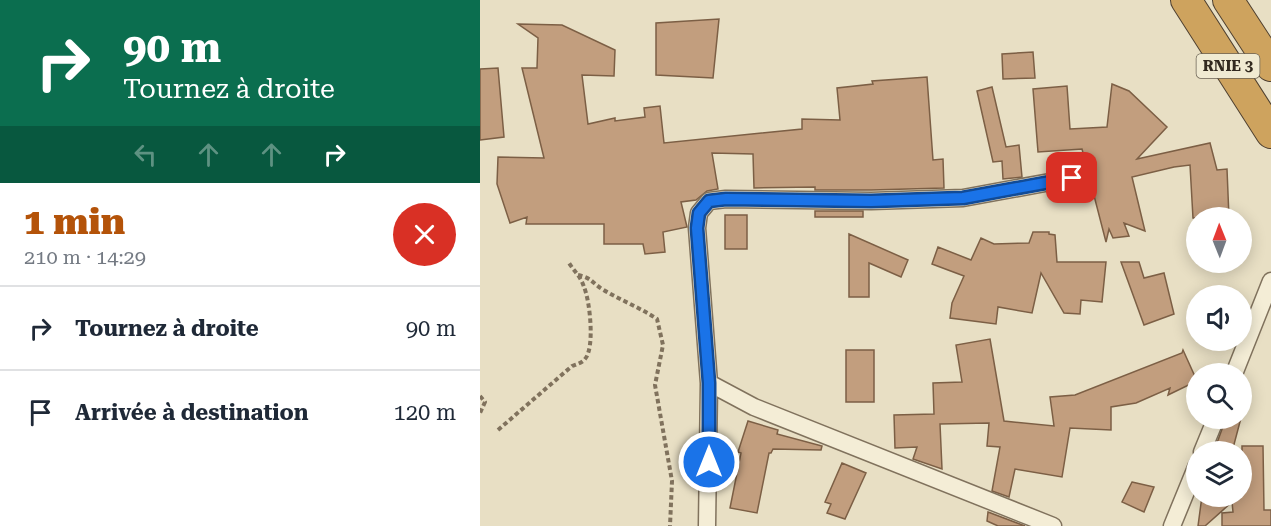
<!DOCTYPE html>
<html lang="fr">
<meta charset="utf-8">
<style>
:root{--surface:#fff;--page:#f2f2f3;--text:#1f2937;--muted:#747a83;--line:#e0e1e3;--accent:#b45309}
body{margin:0;font-family:"Roboto Serif",serif;background:var(--page);color:var(--text);height:100vh;display:flex;flex-direction:column;font-size:22px;white-space:nowrap}
*{box-sizing:border-box;margin:0}
p{font-size:20px;color:var(--muted)}
.icon{flex:none;width:33px;height:33px;fill:none;stroke:currentColor;stroke-width:2;stroke-linecap:round;stroke-linejoin:round}
.map{position:relative;flex:1;overflow:hidden}
.details{display:flex;flex-direction:column;background:var(--surface);width:480px}
.details>*{flex:none}
.banner{background:#0b6e4f;color:#fff;overflow:hidden}
.needle{width:39px;rotate:359deg}
.tools{position:absolute;left:706px;top:207px;display:grid;gap:12px}
.tools a{display:grid;place-items:center;width:66px;height:66px;border-radius:50%;background:var(--surface);box-shadow:0 3px 15px #0003;font-size:30px}
.pin{position:absolute;display:grid;place-items:center;width:51px;height:51px;color:#fff;margin:-26px;border-radius:12px;box-shadow:0 3px 9px #0006}
.me{position:absolute;width:66px;margin:-33px;rotate:0deg;stroke-linejoin:round;filter:drop-shadow(0 0 4px #0008)}
.turn{display:flex;align-items:center;gap:21px;height:126px;padding:0 24px;font-size:27px}
.turn .icon{width:78px;height:78px;stroke-width:2.5}
.turn b{display:block;font-size:42px;line-height:51px}
.lanes{display:flex;align-items:center;height:57px;padding:0 24px;background:#0003;justify-content:center;gap:30px;direction:ltr}
.lanes .off{opacity:.35}
.round{display:grid;place-items:center;flex:none;width:63px;height:63px;border-radius:32px;background:var(--page)}
.head{display:flex;align-items:center;justify-content:space-between;height:102px;padding:0 24px}
h1{font-size:36px;font-weight:800;line-height:45px;color:var(--accent)}
ul{padding:0;list-style:none}
li{display:flex;align-items:center;gap:18px;height:84px;padding:0 24px;border-top:2px solid var(--line)}
li div{flex:1}
li b{display:block;font-size:22px}
li em{font-style:normal}
main{display:flex;flex:1;min-height:0}
.map>svg:first-child{display:block}
</style>
<main>
<section class="details">
<div class="banner">
<div class="turn"><svg class="icon" aria-label="right" viewBox="0 0 24 24"><path d="M7 20v-9h11M14 6l5 5-5 5"/></svg><div><b>90 m</b>Tournez à droite</div></div>
<div class="lanes"><svg class="icon off" aria-label="left" viewBox="0 0 24 24"><path d="M17 20v-9H6M10 6l-5 5 5 5"/></svg><svg class="icon off" aria-label="ahead" viewBox="0 0 24 24"><path d="M12 20V5M6 11l6-6 6 6"/></svg><svg class="icon off" aria-label="ahead" viewBox="0 0 24 24"><path d="M12 20V5M6 11l6-6 6 6"/></svg><svg class="icon" aria-label="right" viewBox="0 0 24 24"><path d="M7 20v-9h11M14 6l5 5-5 5"/></svg></div>
</div>
<div class="head"><div><h1>1 min</h1><p>210 m · 14:29</p></div><a class="round" style="background:#d93025;color:#fff"><svg class="icon" aria-label="close" viewBox="0 0 24 24"><path d="M6 6l12 12M18 6L6 18"/></svg></a></div>
<ul>
<li><svg class="icon" aria-label="right" viewBox="0 0 24 24"><path d="M7 20v-9h11M14 6l5 5-5 5"/></svg><div><b>Tournez à droite</b></div><em>90 m</em></li>
<li><svg class="icon" aria-label="arrive" viewBox="0 0 24 24"><path d="M6 21V4h12l-3 4 3 4H6"/></svg><div><b>Arrivée à destination</b></div><em>120 m</em></li>
</ul>
</section>
<div class="map">
<svg width="791" height="526" viewBox="0 0 791 526">
<rect width="100%" height="100%" fill="#e8dfc4"/>
<path fill="#c29e7e" stroke="#7c5f45" stroke-width="1.5" d="M239 19 233 78 176 75V23Z
M38 24 82 25 135 50 134 76 102 75 108 124 135 118V121L165 117 164 108 180 106 184 143 322 129V119L360 120 357 88 393 84 392 81 447 77 453 160 463 159 464 188 391 190H335V187L274 188 273 154 232 153 238 189 227 191 216 200 201 202 207 227 183 232 185 252 165 254 163 244H124V224H46L47 217 30 223 17 184 18 157 64 158 42 68H57L58 38Z
M553 52 555 78 523 79 522 54Z
M18 68 24 137 0 140V69Z
M632 84 649 91 687 127 657 159 730 143 737 170 747 169 749 218H713L710 165 694 167 652 177 665 231 644 223 649 236 633 238 629 229 626 242 602 149 558 152 553 89 587 86 590 129 627 127Z
M512 87 526 147 539 145 542 177 523 179 522 161 513 162 497 91Z
M335 211H383V217H335Z
M245 215H267V249H245Z
M553 232H569V234L575 235 577 262H626L622 302 601 300 600 314 584 313 561 273 552 313 518 307 516 324 470 318 472 303 484 276 452 264 458 247 491 260 501 238 514 244 549 243Z
M369 234 428 260 421 277 389 263V297H369Z
M641 262H659L664 278 684 273 694 314 664 325Z
M510 339 524 421 574 426 570 397 595 395 702 353 703 350 717 381 688 395 690 388 656 403 631 407V430L590 428 582 477 535 469 529 497 512 491 520 447 507 446 509 423 460 424 462 469 433 459 437 447 415 448 414 415 454 414 453 383 482 382 476 345Z
M366 350H394V402H366Z
M746 418H761L752 452H737V443Z
M268 421 298 430 297 434 342 446 341 450 293 449 291 453H289L277 513 250 508 261 453 258 452Z
M762 446H783L784 510H791V526H742V513L753 512 752 502 725 526H718L722 496H762Z
M362 463 386 473 365 519 347 513 351 504 345 502Z
M652 482 674 487 664 512 642 502Z
M508 512 545 526H518L507 521Z"/>
<g fill="none" stroke-linecap="round" stroke-linejoin="round">
<g stroke="#80725d" stroke-width="19">
<path id="street" d="M754 374 791 281
M229 383 274 407 573 526
M722 452 736 418
M227 526 229 383 217 228 219 213 229 201 246 199 391 201 483 198 592 178
M692 526 717 465"/>
</g>
<g stroke="#4f4030" stroke-width="32">
<path id="highway" d="M706 0 791 133
M748 0 791 66"/>
</g>
<path stroke="#80725d" stroke-width="4" stroke-dasharray="4.5 3" stroke-linecap="butt" d="M98 275C112 278 111 282 122 289 140 300 159 307 177 319L183 345 175 385 192 481 190 526
M0 396 5 402 0 413
M18 430 92 366C97 364 102 363 105 359 115 348 110 301 104 287 101 277 94 271 89 263"/>
<use href="#street" stroke="#f4edd6" stroke-width="16"/>
<use href="#highway" stroke="#cea35e" stroke-width="30"/>
</g>
<g fill="none" stroke-linecap="round" stroke-linejoin="round">
<g stroke="#114b97" stroke-width="15">
<path id="route" d="M229 462V383L217 228 219 213 229 201 246 199 391 201 483 198 592 178"/>
</g>
<use href="#route" stroke="#1a73e8" stroke-width="10"/>
</g>
<g text-anchor="middle" dominant-baseline="central" stroke-width="6" stroke-linejoin="round" paint-order="stroke">
<rect fill="#f0ead2" stroke="#6b6355" stroke-width="1.5" x="716.5" y="54" width="63" height="24" rx="4.5"/>
<g font-size="15" font-weight="bold" fill="#32291f">
<text x="748" y="66">RNIE 3</text>
</g>
</g>
</svg>
<div class="tools">
<a><svg class="needle" viewBox="-14 -14 28 28"><path d="M0-13l5 13h-10z" fill="#e53935"/><path d="M0 13l5-13h-10z" fill="#747a83"/></svg></a>
<a><svg class="icon" aria-label="sound" viewBox="0 0 24 24"><path d="M4 9h4l5-4v14l-5-4H4zM17 9q2 3 0 6"/></svg></a>
<a><svg class="icon" aria-label="search" viewBox="0 0 24 24"><circle cx="10" cy="10" r="6"/><path d="M15 15l6 6"/></svg></a>
<a><svg class="icon" aria-label="layers" viewBox="0 0 24 24"><path d="M12 4l9 5-9 5-9-5zM3 14l9 5 9-5"/></svg></a>
</div>
<div class="pin" style="left:592px;top:178px;background:#d93025"><svg class="icon" aria-label="arrive" viewBox="0 0 24 24"><path d="M6 21V4h12l-3 4 3 4H6"/></svg></div>
<svg class="me" style="left:229px;top:462px" viewBox="-20 -20 40 40"><circle r="17" fill="#1a73e8" stroke="#fff" stroke-width="3"/><path d="M0-11L8 9 0 5-8 9z" fill="#fff"/></svg>
</div>
</main>
